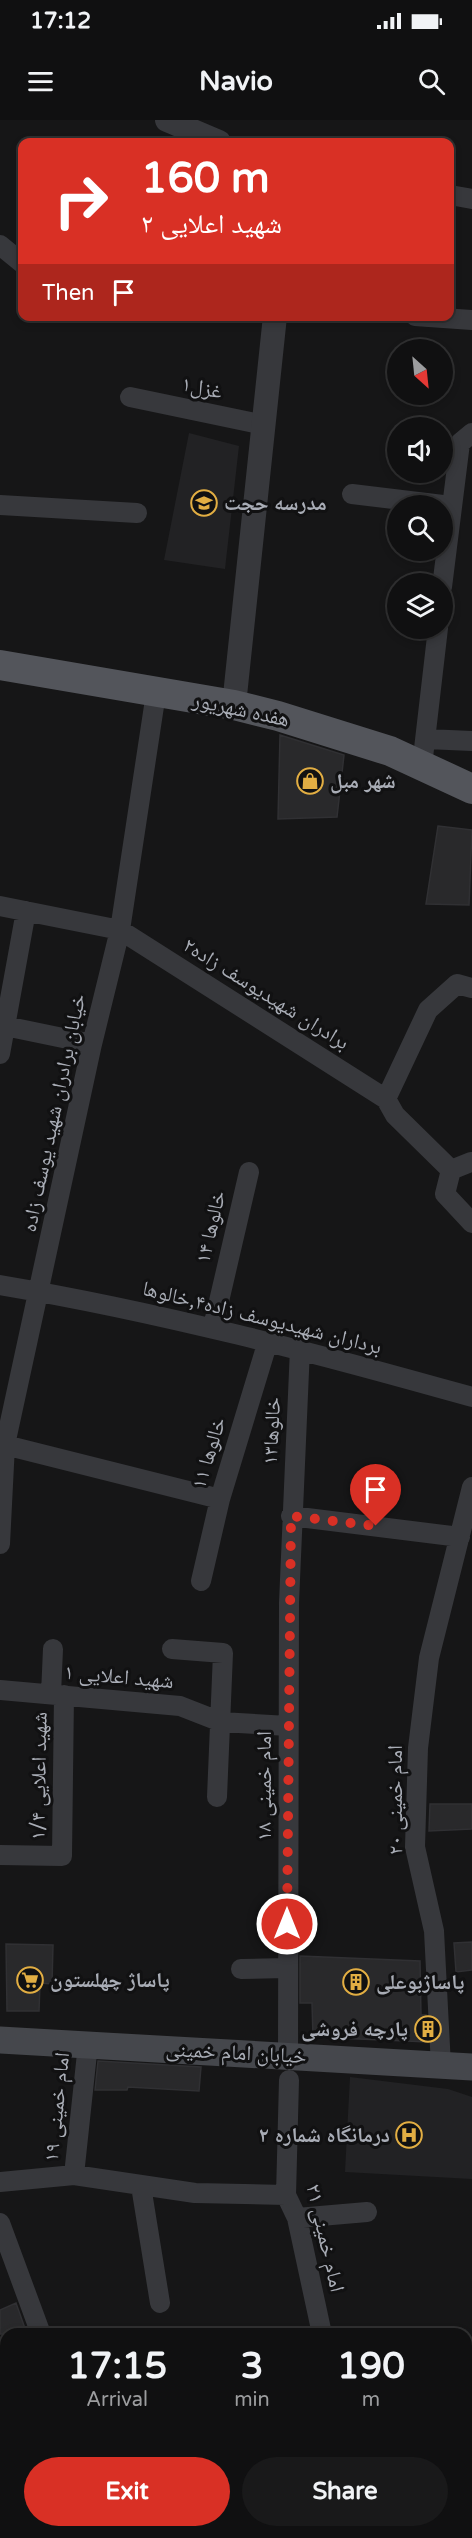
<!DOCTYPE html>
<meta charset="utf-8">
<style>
:root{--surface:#101011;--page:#19191a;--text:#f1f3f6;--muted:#9c9d9f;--line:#303031;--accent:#d93025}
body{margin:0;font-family:"Varela Round","Noto Naskh Arabic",sans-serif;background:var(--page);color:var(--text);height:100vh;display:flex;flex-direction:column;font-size:22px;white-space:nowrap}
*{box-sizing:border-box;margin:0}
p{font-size:20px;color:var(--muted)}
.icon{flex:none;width:33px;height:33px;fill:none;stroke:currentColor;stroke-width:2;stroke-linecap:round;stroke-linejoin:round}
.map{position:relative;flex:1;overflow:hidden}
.drawer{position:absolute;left:0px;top:2208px;width:472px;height:210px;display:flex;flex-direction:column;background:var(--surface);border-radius:18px 18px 0 0;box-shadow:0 3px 9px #0003,0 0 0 2px var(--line)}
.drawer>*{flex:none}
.top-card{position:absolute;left:18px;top:18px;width:436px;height:183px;border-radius:12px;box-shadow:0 3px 9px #0003,0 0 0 2px var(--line);background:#d93025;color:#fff;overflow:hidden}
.needle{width:39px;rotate:153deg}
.buttons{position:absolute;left:387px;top:219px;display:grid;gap:12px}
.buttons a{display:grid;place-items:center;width:66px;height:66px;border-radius:50%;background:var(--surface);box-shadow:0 3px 9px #0003,0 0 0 2px var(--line);font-size:30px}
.pin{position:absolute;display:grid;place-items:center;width:51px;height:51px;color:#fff;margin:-62px -26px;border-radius:50% 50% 50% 0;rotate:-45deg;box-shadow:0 0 6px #0007}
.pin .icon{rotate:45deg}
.me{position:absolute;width:66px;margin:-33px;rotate:0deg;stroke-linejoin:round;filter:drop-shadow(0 0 4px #0008)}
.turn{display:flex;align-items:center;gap:21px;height:126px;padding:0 24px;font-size:27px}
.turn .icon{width:78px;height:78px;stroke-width:2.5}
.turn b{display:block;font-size:42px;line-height:51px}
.then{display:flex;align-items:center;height:57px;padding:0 24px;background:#0003;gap:12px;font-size:22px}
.eta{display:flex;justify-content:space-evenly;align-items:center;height:102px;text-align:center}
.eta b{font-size:36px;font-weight:700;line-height:42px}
.primary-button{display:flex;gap:12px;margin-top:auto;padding:12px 24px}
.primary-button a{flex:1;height:69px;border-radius:36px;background:var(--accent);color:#fff;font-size:24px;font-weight:700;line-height:69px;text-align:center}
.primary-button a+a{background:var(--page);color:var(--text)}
.status{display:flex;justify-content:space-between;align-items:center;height:42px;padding:0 30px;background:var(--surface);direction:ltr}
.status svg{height:16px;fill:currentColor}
header{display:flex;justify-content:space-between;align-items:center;height:78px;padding:0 24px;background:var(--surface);font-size:27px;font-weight:700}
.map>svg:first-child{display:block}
</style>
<div class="status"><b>17:12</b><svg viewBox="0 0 49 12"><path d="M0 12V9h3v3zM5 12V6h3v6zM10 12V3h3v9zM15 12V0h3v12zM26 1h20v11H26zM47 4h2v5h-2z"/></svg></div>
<header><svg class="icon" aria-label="menu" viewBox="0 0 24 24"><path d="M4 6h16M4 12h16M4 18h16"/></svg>Navio<svg class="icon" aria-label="search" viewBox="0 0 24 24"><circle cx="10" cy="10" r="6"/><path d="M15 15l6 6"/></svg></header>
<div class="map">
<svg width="472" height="2418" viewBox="0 0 472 2418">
<rect width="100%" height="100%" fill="#161617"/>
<path fill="#222224" d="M189 313 239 326 225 449 164 440Z
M350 1957 448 1969 472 1977V2059L345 2052Z"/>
<path fill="#29292b" stroke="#303033" stroke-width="1.5" d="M280 615 344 635 337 697 278 699Z
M438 706 472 710 469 785 426 784Z
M430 1684H472V1709L429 1711Z
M472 1822V1850L456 1852 454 1823Z
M6 1824 53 1825 52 1864 40 1863 39 1891H7Z
M300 1836 420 1841 421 1895H426L428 1922 313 1917 312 1883H300Z
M98 1941 201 1947 199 1971 128 1967 127 1970H95Z
M16 2183 27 2214H0V2190Z"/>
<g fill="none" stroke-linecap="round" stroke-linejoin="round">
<path stroke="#37383c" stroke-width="20" d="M450 75 472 79
M0 125 22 143
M415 196 472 200
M130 277 264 305
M352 374 451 386
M0 385 137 393
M442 467 460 323 472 313
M426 619 472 621
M422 646 438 508
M0 786 120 810 386 979 395 995 451 1050 445 1074 472 1103
M5 906 92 924
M0 934 26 791
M386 979 428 890 457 864 472 868
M451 1050 471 1042
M0 1165C160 1192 316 1233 472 1277
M213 1207 249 1052
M5 1325 220 1379
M291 1396 460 1417
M0 1424 5 1325 92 924 120 810 156 573
M201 1461 220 1379 268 1221
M172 1529 223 1533 217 1677
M0 1570 180 1586 221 1602 288 1606
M51 1574 53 1529
M0 1735 62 1736 64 1575
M241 1849 286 1848
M288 1936 289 1483 300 1228
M441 1946 434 1811 415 1727 418 1628 429 1538 472 1367
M289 1960 286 2075 297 2098 322 2214
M74 2055 88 1924
M0 2062 74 2055 195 2073 286 2075
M141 2066 160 2183
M297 2098 367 2092
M0 2103 41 2214
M466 2256 472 2255
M0 2345 6 2342
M126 2412 129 2418
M306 2412 321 2418
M364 2412 365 2418"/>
<path stroke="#37383c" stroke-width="24" d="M167 0 219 22
M234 585 275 196"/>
<path stroke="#45474c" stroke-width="27" d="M0 1920 472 1947"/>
<path stroke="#53555b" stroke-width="30" d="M0 545 234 585 278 596 390 631 472 669"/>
</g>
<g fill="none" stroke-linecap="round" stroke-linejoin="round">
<path stroke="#d93025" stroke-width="10" stroke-dasharray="0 18" d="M287 1804 291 1396 376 1406"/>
</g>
<defs>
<g id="school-ring" transform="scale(1.35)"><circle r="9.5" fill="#111112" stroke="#e2ae43" stroke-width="1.5"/><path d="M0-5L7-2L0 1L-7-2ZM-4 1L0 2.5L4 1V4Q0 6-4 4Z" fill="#e2ae43"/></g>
<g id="shop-ring" transform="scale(1.35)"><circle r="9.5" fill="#111112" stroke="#e2ae43" stroke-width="1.5"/><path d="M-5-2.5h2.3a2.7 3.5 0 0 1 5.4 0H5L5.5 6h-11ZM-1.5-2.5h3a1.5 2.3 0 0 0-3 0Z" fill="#e2ae43"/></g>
<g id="supermarket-ring" transform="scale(1.35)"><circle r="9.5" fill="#111112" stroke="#e2ae43" stroke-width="1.5"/><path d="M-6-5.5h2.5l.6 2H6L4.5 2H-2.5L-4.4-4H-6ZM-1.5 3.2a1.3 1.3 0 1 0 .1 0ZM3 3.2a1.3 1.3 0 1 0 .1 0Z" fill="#e2ae43"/></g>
<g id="building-ring" transform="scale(1.35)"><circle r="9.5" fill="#111112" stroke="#e2ae43" stroke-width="1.5"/><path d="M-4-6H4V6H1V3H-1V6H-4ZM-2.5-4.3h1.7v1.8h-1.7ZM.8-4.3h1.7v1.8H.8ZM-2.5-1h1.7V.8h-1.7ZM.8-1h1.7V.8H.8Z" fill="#e2ae43"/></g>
<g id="hospital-ring" transform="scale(1.35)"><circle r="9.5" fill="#111112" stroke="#e2ae43" stroke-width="1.5"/><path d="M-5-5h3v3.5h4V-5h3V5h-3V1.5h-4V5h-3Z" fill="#e2ae43"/></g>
</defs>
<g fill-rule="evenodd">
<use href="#school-ring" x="204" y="383"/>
<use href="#shop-ring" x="310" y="661"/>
<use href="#supermarket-ring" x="30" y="1860"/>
<use href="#building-ring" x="356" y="1862"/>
<use href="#building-ring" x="428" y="1909"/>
<use href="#hospital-ring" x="409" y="2015"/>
</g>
<g text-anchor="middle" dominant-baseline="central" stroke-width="6" stroke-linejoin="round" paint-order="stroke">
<g font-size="21" fill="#a9adb6" stroke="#111112">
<text transform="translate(202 268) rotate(12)">غزل۱</text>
<text transform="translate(241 590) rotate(12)">هفده شهریور</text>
<text transform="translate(266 874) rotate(32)">برادران شهیدیوسف زاده۲</text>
<text transform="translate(54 993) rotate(-78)">خیابان برادران شهید یوسف زاده</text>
<text transform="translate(211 1107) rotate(-77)">خالوها ۱۴</text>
<text transform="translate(262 1198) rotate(14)">برداران شهیدیوسف زاده۴,خالوها</text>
<text transform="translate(272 1311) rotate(-87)">خالوها۱۳</text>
<text transform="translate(209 1333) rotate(-73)">خالوها ۱۱</text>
<text transform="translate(119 1557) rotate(5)">شهید اعلایی ۱</text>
<text transform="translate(39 1656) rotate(-89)">شهید اعلایی ۱/۴</text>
<text transform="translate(264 1666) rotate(-90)">امام خمینی ۱۸</text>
<text transform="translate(395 1680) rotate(-90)">امام خمینی ۲۰</text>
<text transform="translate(236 1933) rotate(3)">خیابان امام خمینی</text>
<text transform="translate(57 1987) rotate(-84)">امام خمینی ۱۹</text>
<text transform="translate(325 2118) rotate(77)">امام خمینی ۲۱</text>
</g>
<g font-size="21" font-weight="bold" fill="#a9adb6" stroke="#111112" text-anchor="start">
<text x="224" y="383">مدرسه حجت</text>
<text x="330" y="661">شهر مبل</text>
<text x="50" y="1860">پاساژ چهلستون</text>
<text x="376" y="1862">پاساژبوعلی</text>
<text x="408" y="1909" text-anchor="end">پارچه فروشی</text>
<text x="390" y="2015" text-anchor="end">درمانگاه شماره ۲</text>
</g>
</g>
</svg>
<div class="buttons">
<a><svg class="needle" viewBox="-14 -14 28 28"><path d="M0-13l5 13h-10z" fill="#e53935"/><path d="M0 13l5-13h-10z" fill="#9c9d9f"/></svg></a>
<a><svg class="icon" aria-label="sound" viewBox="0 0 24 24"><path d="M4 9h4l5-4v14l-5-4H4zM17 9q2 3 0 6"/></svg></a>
<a><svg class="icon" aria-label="search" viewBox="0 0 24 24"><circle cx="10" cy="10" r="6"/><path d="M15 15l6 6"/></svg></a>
<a><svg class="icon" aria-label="layers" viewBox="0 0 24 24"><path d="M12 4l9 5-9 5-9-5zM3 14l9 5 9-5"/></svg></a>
</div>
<div class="pin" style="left:376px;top:1406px;background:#d93025"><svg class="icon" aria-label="arrive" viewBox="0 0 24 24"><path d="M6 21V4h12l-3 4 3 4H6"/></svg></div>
<svg class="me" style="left:287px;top:1804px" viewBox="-20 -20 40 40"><circle r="17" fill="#d93025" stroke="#fff" stroke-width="3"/><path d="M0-11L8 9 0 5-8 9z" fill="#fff"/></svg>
<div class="top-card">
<div class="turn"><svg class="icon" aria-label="right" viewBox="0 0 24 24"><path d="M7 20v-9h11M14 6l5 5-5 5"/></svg><div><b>160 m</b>شهید اعلایی ۲</div></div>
<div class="then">Then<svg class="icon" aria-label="arrive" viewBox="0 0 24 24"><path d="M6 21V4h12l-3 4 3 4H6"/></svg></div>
</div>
<section class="drawer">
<div class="eta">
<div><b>17:15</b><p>Arrival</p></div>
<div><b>3</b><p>min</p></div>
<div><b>190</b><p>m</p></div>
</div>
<div class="primary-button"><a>Exit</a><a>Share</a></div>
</section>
</div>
